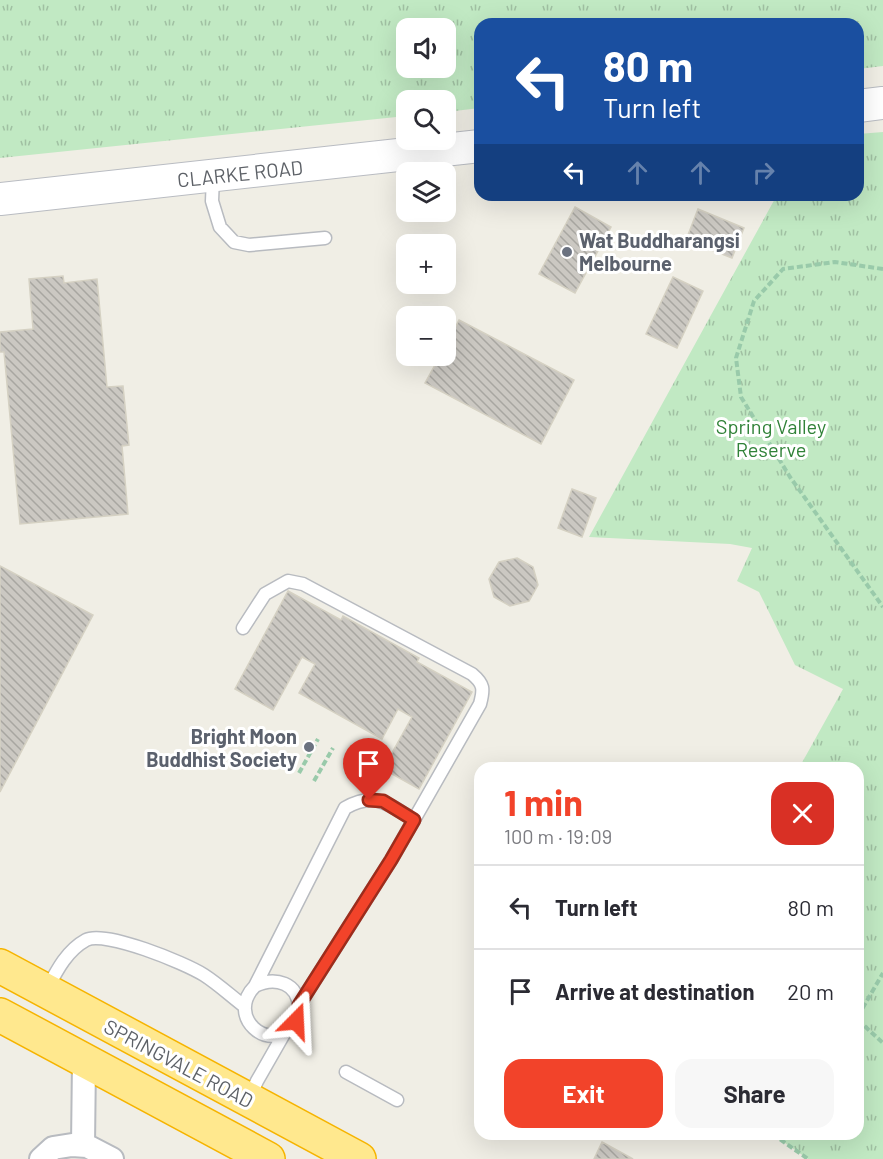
<!DOCTYPE html>
<meta charset="utf-8">
<style>
:root{--surface:#fff;--page:#f7f7f7;--text:#2b2b33;--muted:#7c7c81;--line:#e1e1e2;--accent:#f2432a}
body{margin:0;font-family:Barlow,sans-serif;background:var(--page);color:var(--text);height:100vh;display:flex;flex-direction:column;font-size:22px;white-space:nowrap}
*{box-sizing:border-box;margin:0}
p{font-size:20px;color:var(--muted)}
.icon{flex:none;width:33px;height:33px;fill:none;stroke:currentColor;stroke-width:2;stroke-linecap:round;stroke-linejoin:round}
.map{position:relative;flex:1;overflow:hidden}
.details{position:absolute;left:474px;top:762px;width:390px;height:378px;display:flex;flex-direction:column;background:var(--surface);border-radius:18px;box-shadow:0 6px 24px #0002}
.details>*{flex:none}
.guide{position:absolute;left:474px;top:18px;width:390px;height:183px;border-radius:18px;box-shadow:0 6px 24px #0002;background:#1a4fa0;color:#fff;overflow:hidden}
.controls{position:absolute;left:396px;top:18px;display:grid;gap:12px}
.controls a{display:grid;place-items:center;width:60px;height:60px;border-radius:12px;background:var(--surface);box-shadow:0 6px 24px #0002;font-size:30px}
.pin{position:absolute;display:grid;place-items:center;width:51px;height:51px;color:#fff;margin:-62px -26px;border-radius:50% 50% 50% 0;rotate:-45deg;box-shadow:0 0 6px #0007}
.pin .icon{rotate:45deg}
.me{position:absolute;width:66px;margin:-33px;rotate:21deg;stroke-linejoin:round;filter:drop-shadow(0 0 4px #0008)}
.turn{display:flex;align-items:center;gap:21px;height:126px;padding:0 30px;font-size:27px}
.turn .icon{width:78px;height:78px;stroke-width:2.5}
.turn b{display:block;font-size:42px;line-height:51px}
.lanes{display:flex;align-items:center;height:57px;padding:0 30px;background:#0003;justify-content:center;gap:30px;direction:ltr}
.lanes .off{opacity:.35}
.round{display:grid;place-items:center;flex:none;width:63px;height:63px;border-radius:18px;background:var(--page)}
.summary{display:flex;align-items:center;justify-content:space-between;height:102px;padding:0 30px}
h1{font-size:36px;font-weight:700;line-height:45px;color:var(--accent)}
.primary-button{display:flex;gap:12px;margin-top:auto;padding:12px 30px}
.primary-button a{flex:1;height:69px;border-radius:18px;background:var(--accent);color:#fff;font-size:24px;font-weight:700;line-height:69px;text-align:center}
.primary-button a+a{background:var(--page);color:var(--text)}
ul{padding:0;list-style:none}
li{display:flex;align-items:center;gap:18px;height:84px;padding:0 30px;border-top:2px solid var(--line)}
li div{flex:1}
li b{display:block;font-size:22px}
li em{font-style:normal}
.map>svg:first-child{display:block}
</style>
<div class="map">
<svg width="883" height="1159" viewBox="0 0 883 1159">
<defs>
<pattern id="grass-tufts" width="24" height="20" patternUnits="userSpaceOnUse" patternTransform="scale(1.5)"><rect width="24" height="20" fill="#c1e9c3"/><path d="M3 7l-1-3M5 7V3M7 7l1-3M15 17l-1-3M17 17v-4M19 17l1-3" fill="none" stroke="#a0c0a2"/></pattern>
<pattern id="building-back-hatch" width="6" height="6" patternUnits="userSpaceOnUse" patternTransform="scale(1.5)"><rect width="6" height="6" fill="#cbc8c2"/><path d="M-1 5l2 2M0 0l6 6M5-1l2 2" fill="none" stroke="#a8a6a1"/></pattern>
</defs>
<rect width="100%" height="100%" fill="#f0eee5"/>
<path fill="url(#grass-tufts)" fill-rule="evenodd" d="M0 0H883V66L858 69V24H480V108L446 112V100H406V116L0 158ZM406 28H446V68H406Z
M883 132V1159H808L772 1134H858V768H799L843 689 795 665 759 592 737 581 752 548 730 544 589 537 777 195H858V134Z"/>
<path fill="url(#building-back-hatch)" stroke="#d5d1c3" stroke-width="1.5" d="M575 207 611 227 575 293 539 274Z
M698 209 744 228 732 258 686 240Z
M63 276 64 283 97 279 107 387 123 386 129 445 122 446 128 514 20 524 4 352H0V332L33 329 29 279Z
M673 277 703 291 677 348 646 334Z
M459 320 574 380 541 444 425 383 440 356H446V345Z
M572 489 596 498 582 537 558 528Z
M517 558 533 567 538 585 529 601 510 606 494 597 489 579 499 562Z
M0 566 93 615 0 792Z
M288 591 341 620 343 616 419 658 417 662 472 692 419 789 383 769 412 717 398 709 382 739 299 693 315 664 302 657 273 710 235 689Z
M602 1142 633 1159H594Z"/>
<g fill="none" stroke-linecap="round" stroke-linejoin="round">
<g stroke="#b8bbc0" stroke-width="15">
<path id="lane" d="M213 177 212 201 220 227 234 242 249 245 325 238
M243 628 265 594 288 581 303 584 472 674C484 684 484 689 480 704L391 860 299 1005
M255 986C275 976 299 983 299 1008 299 1014 297 1020 293 1025 269 1055 225 1016 255 986L345 808C375 791 388 804 414 820
M46 991C56 972 66 951 86 940 105 930 185 963 204 975 218 984 231 996 244 1006
M346 1072 397 1100
M249 1099 257 1081 285 1032"/>
</g>
<g stroke="#b8bbc0" stroke-width="26">
<path id="street" d="M83 1145 84 1061
M41 1159 53 1148 72 1145 87 1146 112 1159"/>
</g>
<g stroke="#b9bcc2" stroke-width="34">
<path id="secondary" d="M858 106 883 103
M0 199 480 146"/>
</g>
<g stroke="#f6b400" stroke-width="36">
<path id="highway" d="M0 966 359 1159
M0 1015 268 1159"/>
</g>
<path stroke="#99caaa" stroke-width="4" stroke-dasharray="6 3" stroke-linecap="butt" d="M883 269 835 262 783 269 754 301 736 358 741 397 790 477 883 607
M299 773 318 739
M314 781 333 748
M858 1016 883 973
M858 1020 883 1043
M775 1134 774 1135 808 1159"/>
<use href="#lane" stroke="#fff" stroke-width="12"/>
<use href="#street" stroke="#fff" stroke-width="22"/>
<use href="#secondary" stroke="#fff" stroke-width="32"/>
<use href="#highway" stroke="#ffe88e" stroke-width="33"/>
</g>
<g fill="none" stroke-linecap="round" stroke-linejoin="round">
<g stroke="#9d2c1b" stroke-width="15">
<path id="route" d="M296 1021 299 1013V1005L391 860 414 820 383 801 369 800"/>
</g>
<use href="#route" stroke="#f2432a" stroke-width="10"/>
</g>
<g fill="#6b7280" stroke="#fff" stroke-width="2">
<circle cx="567" cy="252" r="6"/>
<circle cx="309" cy="747" r="6"/>
</g>
<g text-anchor="middle" dominant-baseline="central" stroke-width="6" stroke-linejoin="round" paint-order="stroke">
<g font-size="20" fill="#5d6167" stroke="#fff">
<text transform="translate(240 173) rotate(-6)">CLARKE ROAD</text>
<text transform="translate(179 1063) rotate(28)">SPRINGVALE ROAD</text>
</g>
<g font-size="20" font-weight="bold" fill="#5b616d" stroke="#fff" text-anchor="start">
<text x="579" y="240">Wat Buddharangsi<tspan x="579" dy="23">Melbourne</tspan></text>
<text x="297" y="736" text-anchor="end">Bright Moon<tspan x="297" dy="23">Buddhist Society</tspan></text>
</g>
<g font-size="20" fill="#308238" stroke="#fff">
<text x="771" y="426">Spring Valley<tspan x="771" dy="23">Reserve</tspan></text>
</g>
</g>
</svg>
<div class="controls">
<a><svg class="icon" aria-label="sound" viewBox="0 0 24 24"><path d="M4 9h4l5-4v14l-5-4H4zM17 9q2 3 0 6"/></svg></a>
<a><svg class="icon" aria-label="search" viewBox="0 0 24 24"><circle cx="10" cy="10" r="6"/><path d="M15 15l6 6"/></svg></a>
<a><svg class="icon" aria-label="layers" viewBox="0 0 24 24"><path d="M12 4l9 5-9 5-9-5zM3 14l9 5 9-5"/></svg></a>
<a>+</a>
<a>−</a>
</div>
<div class="pin" style="left:369px;top:800px;background:#d93025"><svg class="icon" aria-label="arrive" viewBox="0 0 24 24"><path d="M6 21V4h12l-3 4 3 4H6"/></svg></div>
<svg class="me" style="left:296px;top:1021px" viewBox="-20 -20 40 40"><path d="M0-17L14 15 0 8-14 15z" fill="#f2432a" stroke="#fff" stroke-width="4"/></svg>
<div class="guide">
<div class="turn"><svg class="icon" aria-label="left" viewBox="0 0 24 24"><path d="M17 20v-9H6M10 6l-5 5 5 5"/></svg><div><b>80 m</b>Turn left</div></div>
<div class="lanes"><svg class="icon" aria-label="left" viewBox="0 0 24 24"><path d="M17 20v-9H6M10 6l-5 5 5 5"/></svg><svg class="icon off" aria-label="ahead" viewBox="0 0 24 24"><path d="M12 20V5M6 11l6-6 6 6"/></svg><svg class="icon off" aria-label="ahead" viewBox="0 0 24 24"><path d="M12 20V5M6 11l6-6 6 6"/></svg><svg class="icon off" aria-label="right" viewBox="0 0 24 24"><path d="M7 20v-9h11M14 6l5 5-5 5"/></svg></div>
</div>
<section class="details">
<div class="summary"><div><h1>1 min</h1><p>100 m · 19:09</p></div><a class="round" style="background:#d93025;color:#fff"><svg class="icon" aria-label="close" viewBox="0 0 24 24"><path d="M6 6l12 12M18 6L6 18"/></svg></a></div>
<ul>
<li><svg class="icon" aria-label="left" viewBox="0 0 24 24"><path d="M17 20v-9H6M10 6l-5 5 5 5"/></svg><div><b>Turn left</b></div><em>80 m</em></li>
<li><svg class="icon" aria-label="arrive" viewBox="0 0 24 24"><path d="M6 21V4h12l-3 4 3 4H6"/></svg><div><b>Arrive at destination</b></div><em>20 m</em></li>
</ul>
<div class="primary-button"><a>Exit</a><a>Share</a></div>
</section>
</div>
